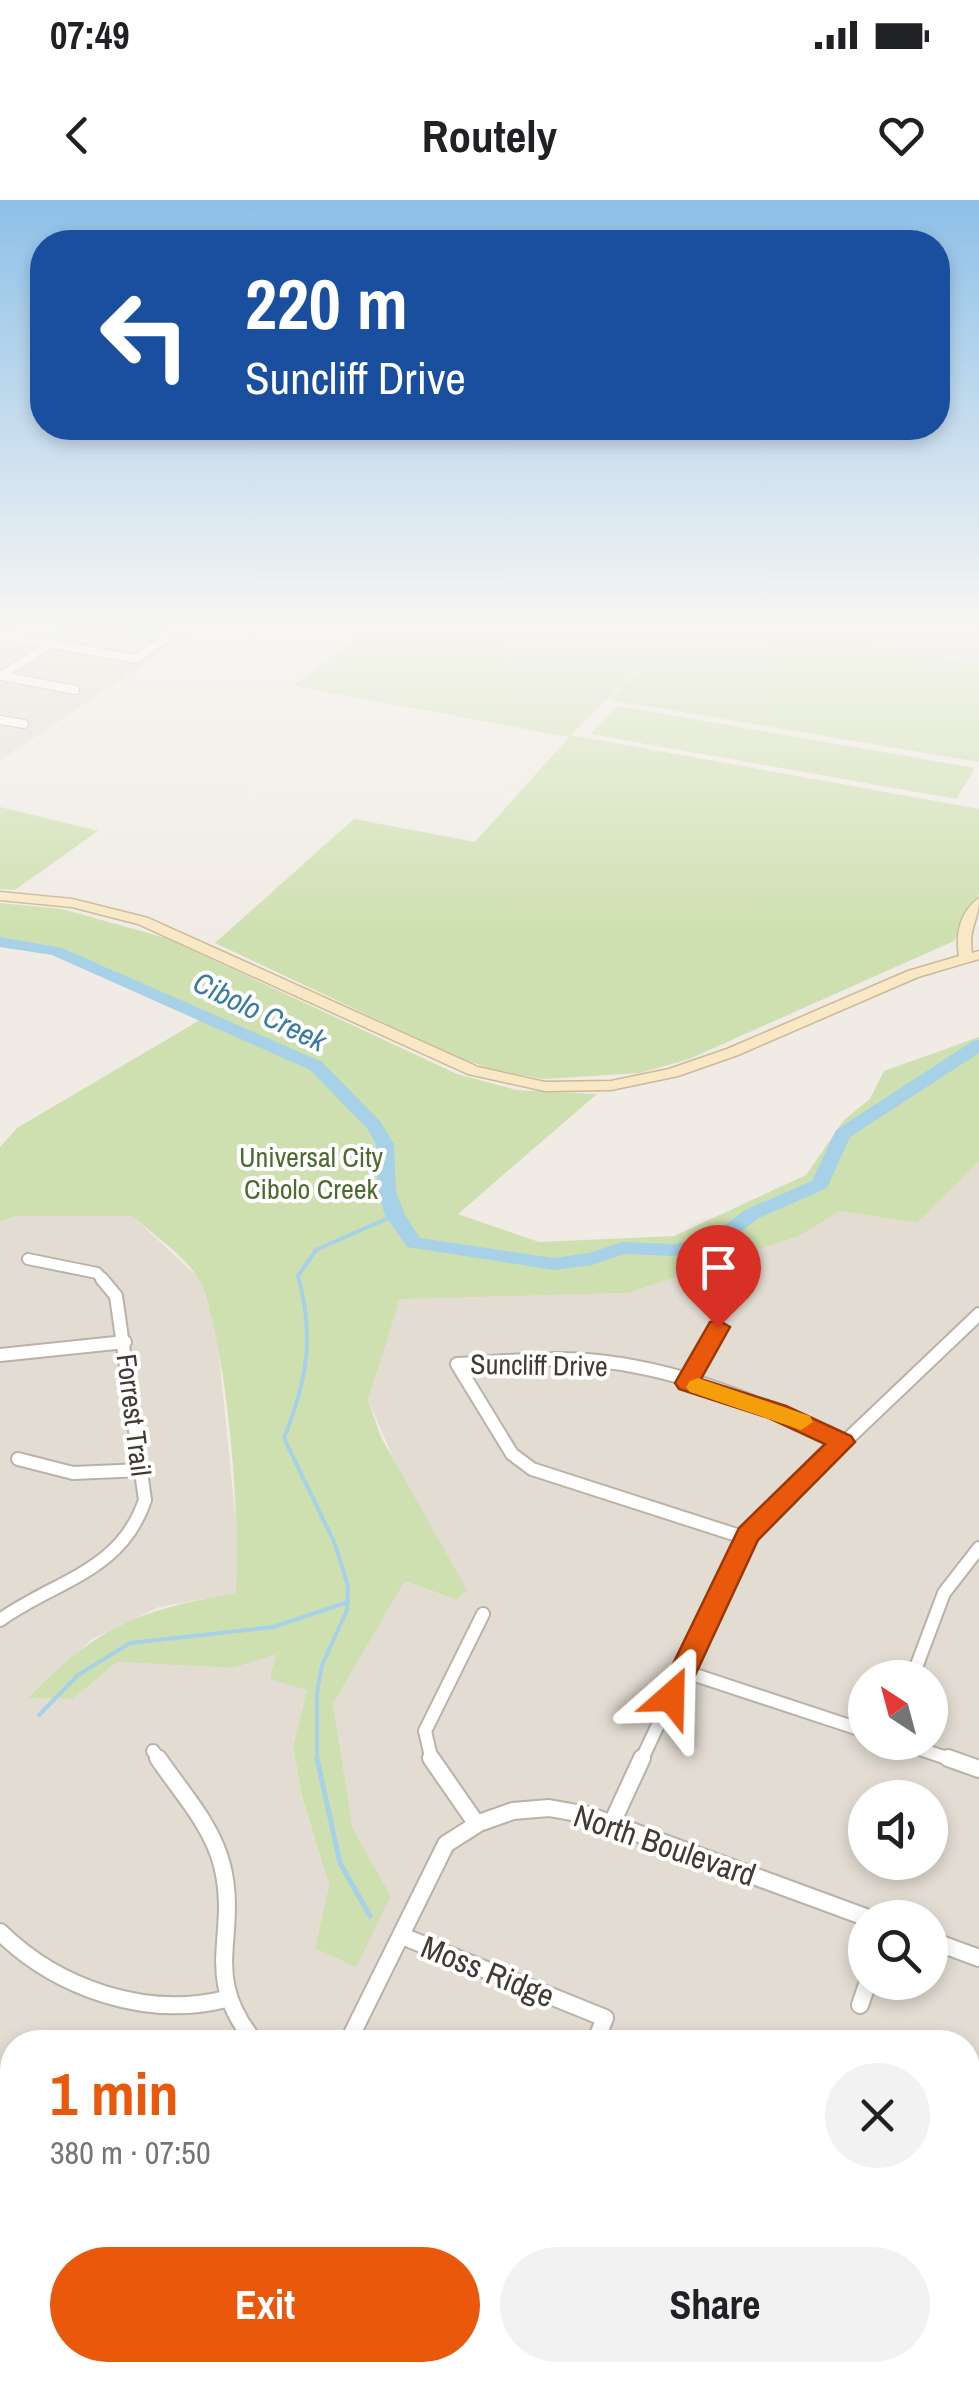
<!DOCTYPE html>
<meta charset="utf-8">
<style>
:root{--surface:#fff;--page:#f2f2f2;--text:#202124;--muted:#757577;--accent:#ea580c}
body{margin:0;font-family:"Archivo Narrow",sans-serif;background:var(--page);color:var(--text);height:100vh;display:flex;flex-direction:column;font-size:38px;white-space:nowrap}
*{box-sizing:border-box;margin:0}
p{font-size:32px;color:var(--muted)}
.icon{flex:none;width:55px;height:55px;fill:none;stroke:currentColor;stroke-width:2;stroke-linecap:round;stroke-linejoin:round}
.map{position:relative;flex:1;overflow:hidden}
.sheet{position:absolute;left:0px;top:1830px;width:980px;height:352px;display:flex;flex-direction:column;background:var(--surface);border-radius:40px 40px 0 0;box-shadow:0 5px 15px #0003}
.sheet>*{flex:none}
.guide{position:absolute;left:30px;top:30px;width:920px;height:210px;border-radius:40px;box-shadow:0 5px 15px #0003;background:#1a4fa0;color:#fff;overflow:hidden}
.needle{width:65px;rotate:324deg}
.controls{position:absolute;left:848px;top:1460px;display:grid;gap:20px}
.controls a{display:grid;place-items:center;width:100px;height:100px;border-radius:50%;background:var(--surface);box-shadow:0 5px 15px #0003;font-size:50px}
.pin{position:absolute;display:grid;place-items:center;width:85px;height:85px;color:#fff;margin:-102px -42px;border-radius:50% 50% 50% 0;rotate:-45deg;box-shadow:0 0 10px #0007}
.pin .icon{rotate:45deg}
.me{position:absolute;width:110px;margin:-55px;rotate:25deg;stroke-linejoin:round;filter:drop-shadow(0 0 8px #0008)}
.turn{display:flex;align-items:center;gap:35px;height:210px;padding:0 50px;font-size:45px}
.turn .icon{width:130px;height:130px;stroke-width:2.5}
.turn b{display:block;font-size:70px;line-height:85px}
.round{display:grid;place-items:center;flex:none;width:105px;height:105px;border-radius:52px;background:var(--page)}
.headline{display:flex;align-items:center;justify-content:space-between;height:170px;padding:0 50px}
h1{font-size:60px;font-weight:700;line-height:75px;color:var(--accent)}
.button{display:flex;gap:20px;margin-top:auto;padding:20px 50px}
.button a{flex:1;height:115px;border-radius:60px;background:var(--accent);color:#fff;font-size:40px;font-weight:700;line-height:115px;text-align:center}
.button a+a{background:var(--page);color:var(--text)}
.status{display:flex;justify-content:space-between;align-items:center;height:70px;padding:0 50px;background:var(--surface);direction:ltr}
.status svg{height:28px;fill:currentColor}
header{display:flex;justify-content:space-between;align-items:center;height:130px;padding:0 50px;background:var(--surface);font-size:45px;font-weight:700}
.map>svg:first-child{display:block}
</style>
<div class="status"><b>07:49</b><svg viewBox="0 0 49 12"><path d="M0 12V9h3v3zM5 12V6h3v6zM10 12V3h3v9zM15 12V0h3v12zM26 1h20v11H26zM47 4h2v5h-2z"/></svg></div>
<header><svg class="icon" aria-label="back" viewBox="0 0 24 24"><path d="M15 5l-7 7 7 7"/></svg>Routely<svg class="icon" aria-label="heart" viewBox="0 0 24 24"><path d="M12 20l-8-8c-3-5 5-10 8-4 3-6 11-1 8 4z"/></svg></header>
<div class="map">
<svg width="979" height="2182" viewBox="0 0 979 2182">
<rect width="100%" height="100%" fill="#f0ebe4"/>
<path fill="#e3dcd2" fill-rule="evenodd" d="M0 425H204L0 560Z
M979 962V2182H0V1021L17 1016H132L198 1077 216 1125 239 1352 235 1393 159 1407 92 1439 30 1498 73 1499 117 1462 233 1468 276 1453 307 1490 293 1546 302 1598 329 1685 315 1748 391 1696 353 1629 333 1504 405 1381 455 1400 368 1200 400 1098 628 1093 799 1036 840 1011 917 1023ZM865 1478H930V1542H865ZM865 1598H930V1662H865ZM865 1718H930V1782H865ZM12 1842H968V2170H12Z"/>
<path fill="#cee0b0" d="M371 425H979V562L610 500 657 451 571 535 979 609V694L954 741 689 859 640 873 544 879 494 870 457 857 215 743 354 619 475 642 569 537 293 486Z
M618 506 975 568 956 599 590 534Z
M0 607 98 631 15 690 0 689Z
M0 703 62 709 166 738 457 874 516 890 597 894 458 1014 539 1042 674 1036 806 975 844 920 870 899 884 871 979 837V962L917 1023 840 1011 799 1036 628 1093 400 1099 368 1200 381 1237 467 1390 456 1400 405 1381 333 1504 353 1629 391 1696 356 1767 315 1748 329 1685 302 1597 293 1546 307 1490 270 1479 276 1454 233 1468 117 1462 73 1499 28 1498C100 1425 136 1411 235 1393 243 1334 226 1131 199 1080 186 1056 152 1034 132 1016H17L0 1021V947L17 928 205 817 106 767 0 739Z"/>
<path fill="#e1dedc" d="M895 425H979V463L878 447Z"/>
<path fill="#a6d1e7" d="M49 425H166L153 443 76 430 57 442 44 439 61 428Z"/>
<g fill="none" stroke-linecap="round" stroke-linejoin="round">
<path stroke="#a6d1e7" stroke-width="4" d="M39 1515 78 1475 130 1443 273 1427 348 1402
M317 1561V1493L322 1465 347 1410 348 1386 335 1344 284 1238C307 1180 315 1137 298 1076L316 1050 395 1015"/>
<path stroke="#a6d1e7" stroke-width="5" d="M317 1558 340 1663 370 1716"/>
<path fill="#a6d1e7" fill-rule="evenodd" d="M0 737 62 748 322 862 380 921 394 944 396 992 405 1015 420 1038 554 1058 589 1053 622 1042 674 1044 707 1038 745 1010 812 981 836 930 973 841 979 840V853L850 937 827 988 759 1018 720 1047 674 1056 624 1054 592 1065 554 1070 407 1047 385 1015 378 992 376 944 367 928 310 870 52 755 0 747Z"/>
<g stroke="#bab2a8" stroke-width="10">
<path id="street-far3" d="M0 435 136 459 164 440 174 425
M0 476 51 444
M2 476 75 490
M0 520 24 524"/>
</g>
<g stroke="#bab2a8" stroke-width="14">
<path id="street-far2" d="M28 1059 97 1073 104 1081"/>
</g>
<g stroke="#bab2a8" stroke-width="16">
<path id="street-far1" d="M0 1155 125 1142
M687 1183 718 1127
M18 1259 73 1273 143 1270
M746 1338 532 1269 512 1254 457 1164C500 1162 544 1157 587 1160 677 1167 762 1203 842 1242
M0 1420C56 1380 121 1372 145 1300L116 1096 102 1079
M683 1471 865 1531
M912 1478 944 1393 979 1348
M900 1542 955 1561
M153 1551 160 1561
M432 1561 425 1531 483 1414
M641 1561 748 1334 979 1114"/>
</g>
<g stroke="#bab2a8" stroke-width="20">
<path id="street" d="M158 1558C181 1592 212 1625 222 1665 240 1737 199 1774 255 1842
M431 1558 476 1623
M948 1558 979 1569
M612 1623 642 1558
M0 1732C58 1789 147 1819 226 1799
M402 1736 605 1818 595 1842
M930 1740 979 1758
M860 1805 868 1782
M348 1842 446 1644 479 1623 513 1611 549 1608 588 1615 868 1718
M0 2039 12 2045
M0 2101 12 2082
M263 2170 287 2182
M207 2182 213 2170"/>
</g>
<g stroke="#cbb998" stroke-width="3">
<path id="secondary" d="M0 692 72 699 148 718 478 867 545 882 611 881 669 869 727 849 908 771 959 756C955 734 960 712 979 698 979 722 968 727 972 753L979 751V759L918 777 738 855 678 876 611 890 545 891 468 874 138 724 72 707 0 700Z
M0 1870 12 1875V1900L0 1895Z
M604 2170H651L659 2182H612Z"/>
</g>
<use href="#street-far3" stroke="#fff" stroke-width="8"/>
<use href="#street-far2" stroke="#fff" stroke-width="10"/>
<use href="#street-far1" stroke="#fff" stroke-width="12"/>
<use href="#street" stroke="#fff" stroke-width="16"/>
<use href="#secondary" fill="#f8e8c6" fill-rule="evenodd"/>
</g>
<linearGradient id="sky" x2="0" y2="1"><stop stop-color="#8dc0e8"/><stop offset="0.58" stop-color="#f8f6f3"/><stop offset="1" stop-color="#f8f6f3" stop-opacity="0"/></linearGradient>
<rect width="979" height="731" fill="url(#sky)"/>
<path fill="#ea580c" stroke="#983908" stroke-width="2.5" d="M718 1120 730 1127 701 1179 786 1206 851 1236 855 1242 758 1340 685 1497 681 1505H661L657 1497 739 1328 825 1244 769 1218 679 1189 675 1183 710 1122Z"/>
<path fill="#f59e0b" d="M698 1178 810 1216 813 1222 801 1230 690 1192 686 1187 690 1181Z"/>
<g text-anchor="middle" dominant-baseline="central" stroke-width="8" stroke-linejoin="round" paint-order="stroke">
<g font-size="28" fill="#4b6b2f" stroke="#fff">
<text x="311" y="957">Universal City<tspan x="311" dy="32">Cibolo Creek</tspan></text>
</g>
<g font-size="28" fill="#413b34" stroke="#fff">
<text transform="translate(539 1165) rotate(1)">Suncliff Drive</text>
<text transform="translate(134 1215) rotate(83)">Forrest Trail</text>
</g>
<g font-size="30" font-style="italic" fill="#3b7da0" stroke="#fff">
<text transform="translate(260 811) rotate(26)">Cibolo Creek</text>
</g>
<g font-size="32" fill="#413b34" stroke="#fff">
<text transform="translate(665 1645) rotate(19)">North Boulevard</text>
<text transform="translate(488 1771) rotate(22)">Moss Ridge</text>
</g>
</g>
</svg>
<div class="controls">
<a><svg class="needle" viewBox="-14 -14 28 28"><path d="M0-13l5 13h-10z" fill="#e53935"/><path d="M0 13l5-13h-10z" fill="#757577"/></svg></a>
<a><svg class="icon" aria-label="sound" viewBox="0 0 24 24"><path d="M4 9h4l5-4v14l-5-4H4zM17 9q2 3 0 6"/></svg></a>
<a><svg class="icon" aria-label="search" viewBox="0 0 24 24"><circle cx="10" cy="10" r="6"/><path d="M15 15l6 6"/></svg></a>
</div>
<div class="pin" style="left:718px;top:1127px;background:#d93025"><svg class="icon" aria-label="arrive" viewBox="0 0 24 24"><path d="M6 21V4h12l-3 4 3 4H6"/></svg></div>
<svg class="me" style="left:671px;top:1497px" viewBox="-20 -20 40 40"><path d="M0-17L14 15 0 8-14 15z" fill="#ea580c" stroke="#fff" stroke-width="4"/></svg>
<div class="guide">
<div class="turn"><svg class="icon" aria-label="left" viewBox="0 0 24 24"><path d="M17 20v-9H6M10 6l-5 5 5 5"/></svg><div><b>220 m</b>Suncliff Drive</div></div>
</div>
<section class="sheet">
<div class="headline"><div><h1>1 min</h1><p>380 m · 07:50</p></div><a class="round"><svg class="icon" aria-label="close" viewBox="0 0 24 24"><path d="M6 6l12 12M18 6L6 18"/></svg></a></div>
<div class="button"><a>Exit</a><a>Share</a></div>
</section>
</div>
